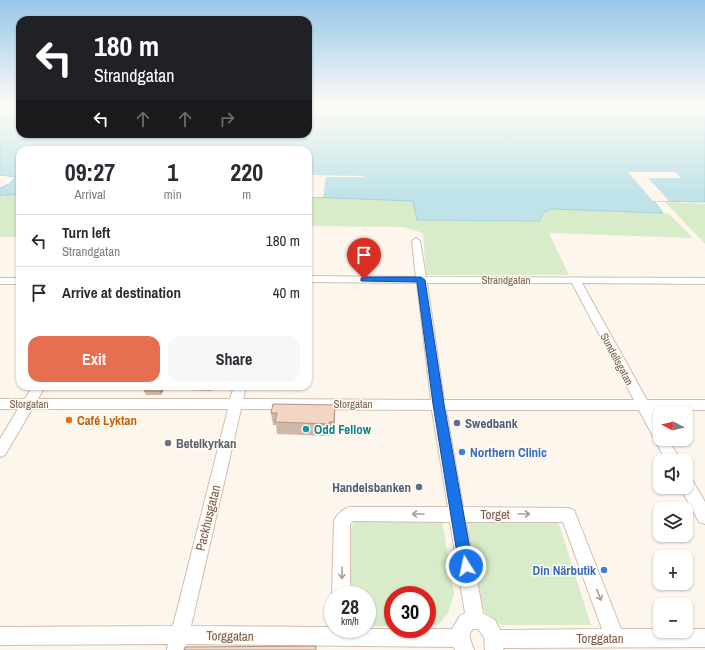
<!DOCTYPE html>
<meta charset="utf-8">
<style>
:root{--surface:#fff;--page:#f7f7f7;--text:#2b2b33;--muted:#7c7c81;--line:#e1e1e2;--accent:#e76f51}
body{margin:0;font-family:"Archivo Narrow",sans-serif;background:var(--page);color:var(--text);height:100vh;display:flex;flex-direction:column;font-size:15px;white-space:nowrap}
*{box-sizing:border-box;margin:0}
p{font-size:13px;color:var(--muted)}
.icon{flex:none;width:22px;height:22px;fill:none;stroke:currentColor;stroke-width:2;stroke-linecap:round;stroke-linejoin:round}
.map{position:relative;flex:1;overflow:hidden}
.side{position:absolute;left:16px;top:146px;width:296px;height:244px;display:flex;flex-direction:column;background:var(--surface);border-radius:12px;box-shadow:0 1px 3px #0004}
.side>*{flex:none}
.guide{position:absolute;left:16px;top:16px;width:296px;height:122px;border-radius:12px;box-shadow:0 1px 3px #0004;background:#202124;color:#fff;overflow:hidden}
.needle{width:26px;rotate:277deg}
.controls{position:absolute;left:653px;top:406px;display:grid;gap:8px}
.controls a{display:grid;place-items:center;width:40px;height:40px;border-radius:8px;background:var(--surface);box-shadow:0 1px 3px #0004;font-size:20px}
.speed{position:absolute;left:324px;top:586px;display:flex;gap:8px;font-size:20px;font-weight:700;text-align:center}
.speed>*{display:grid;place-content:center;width:52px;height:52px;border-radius:50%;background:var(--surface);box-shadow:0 1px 3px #0004;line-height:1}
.speed small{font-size:10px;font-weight:400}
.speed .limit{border:6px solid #d22;background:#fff;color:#111}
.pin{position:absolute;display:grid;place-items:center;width:34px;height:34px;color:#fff;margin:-41px -17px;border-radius:50% 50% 50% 0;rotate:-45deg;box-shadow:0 0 4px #0007}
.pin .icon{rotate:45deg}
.me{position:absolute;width:44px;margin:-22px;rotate:350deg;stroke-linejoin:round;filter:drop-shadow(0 0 3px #0008)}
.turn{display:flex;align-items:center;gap:14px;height:84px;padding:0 12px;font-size:18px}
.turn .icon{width:52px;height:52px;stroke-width:2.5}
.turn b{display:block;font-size:28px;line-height:34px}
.lanes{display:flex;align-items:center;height:38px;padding:0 12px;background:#0003;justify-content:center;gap:20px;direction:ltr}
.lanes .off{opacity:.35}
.eta{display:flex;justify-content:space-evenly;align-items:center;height:68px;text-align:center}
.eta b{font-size:24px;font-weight:800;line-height:28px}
.cta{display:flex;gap:8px;margin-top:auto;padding:8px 12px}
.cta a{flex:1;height:46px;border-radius:12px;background:var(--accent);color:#fff;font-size:16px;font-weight:800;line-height:46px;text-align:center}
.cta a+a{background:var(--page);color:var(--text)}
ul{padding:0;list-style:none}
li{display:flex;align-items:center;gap:12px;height:52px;padding:0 12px;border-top:1px solid var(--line)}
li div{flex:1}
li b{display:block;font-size:15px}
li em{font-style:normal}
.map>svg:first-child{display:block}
</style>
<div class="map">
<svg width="705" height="650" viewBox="0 0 705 650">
<rect width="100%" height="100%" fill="#fdf6ec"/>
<path fill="#d8ecc9" d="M20 194V237H0V197Z
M323 197 414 201 417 220 540 221C542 213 544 211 552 209L663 213 669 214 693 238 549 233 569 275H426L423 233 403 227 308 226V198Z
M665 202 705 204V244Z
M442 520 454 594 448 613 438 625H427V595H393V626L367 627V595H349L350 531 354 522Z
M468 521H558L591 625H501L486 613 477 600Z"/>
<path fill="#bfe3e8" stroke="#a5d3da" d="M0 105H20V134H308V105H705V202L654 201 663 213 552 209C544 211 542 213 540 221L417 220 413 201 308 197V150H20V194L0 196V188L9 184 16 177 0 175Z"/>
<path fill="#fdf6ec" d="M628 172H675L681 178H648L669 201H653Z
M308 175 361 176 365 177H326L323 197H308Z"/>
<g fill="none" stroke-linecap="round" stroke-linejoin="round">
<g stroke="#d1beb0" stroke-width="2">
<path id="minor" d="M416 238 420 241 426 277 705 278V284L582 283 647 400H705V410H653L660 423V439H668L681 461H666L639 410H446L463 507 568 508 574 510 621 629H660V631H686V629H705V647L504 648 503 650H485L484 637 478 629H473C466 635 472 643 474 650H455L454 647 187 644 185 650H167L168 644 0 645V627L173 626 228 409H32L5 455 0 457V439L18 409H0V399H25L33 386H45L38 399H230L234 386H246L243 399 431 400 417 283 308 282V276L416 277 412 241ZM427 283H572L634 400H444ZM241 409 432 410 448 507H350C343 509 337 514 334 521L332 595 333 597V595H350V524L353 521 450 522 465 613 460 616 452 629H333V627L191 626ZM466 522H563L602 629 500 630 495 620 483 613Z
M0 278H20V284H0Z
M686 476 691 478 705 502V524L699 522 680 487H686Z"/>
</g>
<use href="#minor" fill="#fff" fill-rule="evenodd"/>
</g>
<path fill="#d1b7a8" d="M131 386H212L211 391 164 389 161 395H146L144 391 146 388H132Z
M335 405V417L334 434H330L329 436 277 434 276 425H273L271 413Z"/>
<path fill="#aa9588" d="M162 386H163L164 389 161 395 160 391Z
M210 386H212L211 391 210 387Z
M335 405V417L334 434V422Z"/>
<path fill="#f3d5c3" stroke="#aa9588" d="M147 386H162L160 391H144Z
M192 386H210V387Z
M273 404 335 405 334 422H329V424L275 422 277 413H271Z
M316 646V650H184L185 647Z"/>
<defs><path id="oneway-shaft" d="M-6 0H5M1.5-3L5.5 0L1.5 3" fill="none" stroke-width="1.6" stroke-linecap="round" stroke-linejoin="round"/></defs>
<g stroke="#af9d94">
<use href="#oneway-shaft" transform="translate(418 514) rotate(180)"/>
<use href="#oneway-shaft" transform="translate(524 514)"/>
<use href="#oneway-shaft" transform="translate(342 573) rotate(91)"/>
<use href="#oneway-shaft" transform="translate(599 595) rotate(69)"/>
</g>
<linearGradient id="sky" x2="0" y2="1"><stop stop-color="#97c7e8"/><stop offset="0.54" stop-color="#fefbf6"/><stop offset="1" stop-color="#fefbf6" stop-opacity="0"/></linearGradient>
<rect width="705" height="196" fill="url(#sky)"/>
<path fill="#1a73e8" stroke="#114b97" d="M364 277H421L425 280 444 404 473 566 471 571 466 573 461 571 459 566 433 404 417 282 361 281V278Z"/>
<circle fill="#e8710a" stroke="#fffaf3" stroke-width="1.5" cx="69" cy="420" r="4"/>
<g fill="#5c6f8a" stroke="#fffaf3" stroke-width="1.5">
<circle cx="457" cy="423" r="4"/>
<circle cx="419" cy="487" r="4"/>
</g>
<circle fill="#0f9aa8" stroke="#fffaf3" stroke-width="1.5" cx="306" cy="429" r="4"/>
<circle fill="#6b7280" stroke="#fffaf3" stroke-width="1.5" cx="168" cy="443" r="4"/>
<g fill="#3f7fe0" stroke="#fffaf3" stroke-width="1.5">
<circle cx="462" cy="452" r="4"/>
<circle cx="604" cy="570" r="4"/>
</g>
<g text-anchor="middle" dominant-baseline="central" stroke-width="3" stroke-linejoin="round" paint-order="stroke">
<g font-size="11" fill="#7a5c4d" stroke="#fffaf3">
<text x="506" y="280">Strandgatan</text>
<text transform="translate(617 359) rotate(62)">Sundellsgatan</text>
<text x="29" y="404">Storgatan</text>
<text x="353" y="404">Storgatan</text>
</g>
<g font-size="13" font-weight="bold" fill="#c56008" stroke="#fffaf3" text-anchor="start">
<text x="77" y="420">Café Lyktan</text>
</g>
<g font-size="13" font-weight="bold" fill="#4e5e75" stroke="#fffaf3" text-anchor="start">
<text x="465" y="423">Swedbank</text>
<text x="411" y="487" text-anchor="end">Handelsbanken</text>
</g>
<g font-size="13" font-weight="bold" fill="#0d838f" stroke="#fffaf3" text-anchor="start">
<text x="314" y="429">Odd Fellow</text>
</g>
<g font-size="13" font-weight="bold" fill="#5b616d" stroke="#fffaf3" text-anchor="start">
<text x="176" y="443">Betelkyrkan</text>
</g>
<g font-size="13" font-weight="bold" fill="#366cbe" stroke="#fffaf3" text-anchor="start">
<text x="470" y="452">Northern Clinic</text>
<text x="596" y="570" text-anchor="end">Din Närbutik</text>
</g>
<g font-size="13" fill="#7a5c4d" stroke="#fffaf3">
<text x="495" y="514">Torget</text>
<text transform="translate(208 518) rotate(-76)">Packhusgatan</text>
<text transform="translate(230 636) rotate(1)">Torggatan</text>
<text x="600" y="638">Torggatan</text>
</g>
</g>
</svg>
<div class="controls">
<a><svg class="needle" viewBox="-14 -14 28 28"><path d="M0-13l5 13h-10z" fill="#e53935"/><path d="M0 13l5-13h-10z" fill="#7c7c81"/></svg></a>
<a><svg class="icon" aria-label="sound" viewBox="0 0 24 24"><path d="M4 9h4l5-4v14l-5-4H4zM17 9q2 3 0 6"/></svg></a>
<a><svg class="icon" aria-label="layers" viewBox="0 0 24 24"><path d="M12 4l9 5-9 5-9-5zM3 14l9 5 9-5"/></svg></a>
<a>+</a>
<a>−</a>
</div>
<div class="speed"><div>28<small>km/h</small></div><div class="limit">30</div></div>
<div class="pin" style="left:364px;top:279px;background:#d93025"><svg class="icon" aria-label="arrive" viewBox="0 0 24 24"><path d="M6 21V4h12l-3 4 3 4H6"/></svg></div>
<svg class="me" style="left:466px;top:566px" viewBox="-20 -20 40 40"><circle r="17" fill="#1a73e8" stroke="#fff" stroke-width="3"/><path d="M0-11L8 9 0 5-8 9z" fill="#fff"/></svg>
<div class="guide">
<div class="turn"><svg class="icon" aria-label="left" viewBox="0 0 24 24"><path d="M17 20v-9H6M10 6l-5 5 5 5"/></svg><div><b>180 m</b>Strandgatan</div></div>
<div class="lanes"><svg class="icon" aria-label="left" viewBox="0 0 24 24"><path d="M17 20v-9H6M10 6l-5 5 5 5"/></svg><svg class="icon off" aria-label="ahead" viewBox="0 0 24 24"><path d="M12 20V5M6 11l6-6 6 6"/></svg><svg class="icon off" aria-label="ahead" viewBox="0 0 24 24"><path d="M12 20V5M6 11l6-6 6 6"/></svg><svg class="icon off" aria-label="right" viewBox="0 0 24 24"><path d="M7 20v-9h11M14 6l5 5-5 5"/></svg></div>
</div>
<section class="side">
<div class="eta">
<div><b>09:27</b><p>Arrival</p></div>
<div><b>1</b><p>min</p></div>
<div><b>220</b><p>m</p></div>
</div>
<ul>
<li><svg class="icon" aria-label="left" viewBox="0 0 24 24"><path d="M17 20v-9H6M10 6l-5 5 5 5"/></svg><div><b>Turn left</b><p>Strandgatan</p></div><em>180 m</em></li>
<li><svg class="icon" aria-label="arrive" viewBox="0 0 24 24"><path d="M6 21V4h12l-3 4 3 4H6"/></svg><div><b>Arrive at destination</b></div><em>40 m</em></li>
</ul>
<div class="cta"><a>Exit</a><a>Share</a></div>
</section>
</div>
